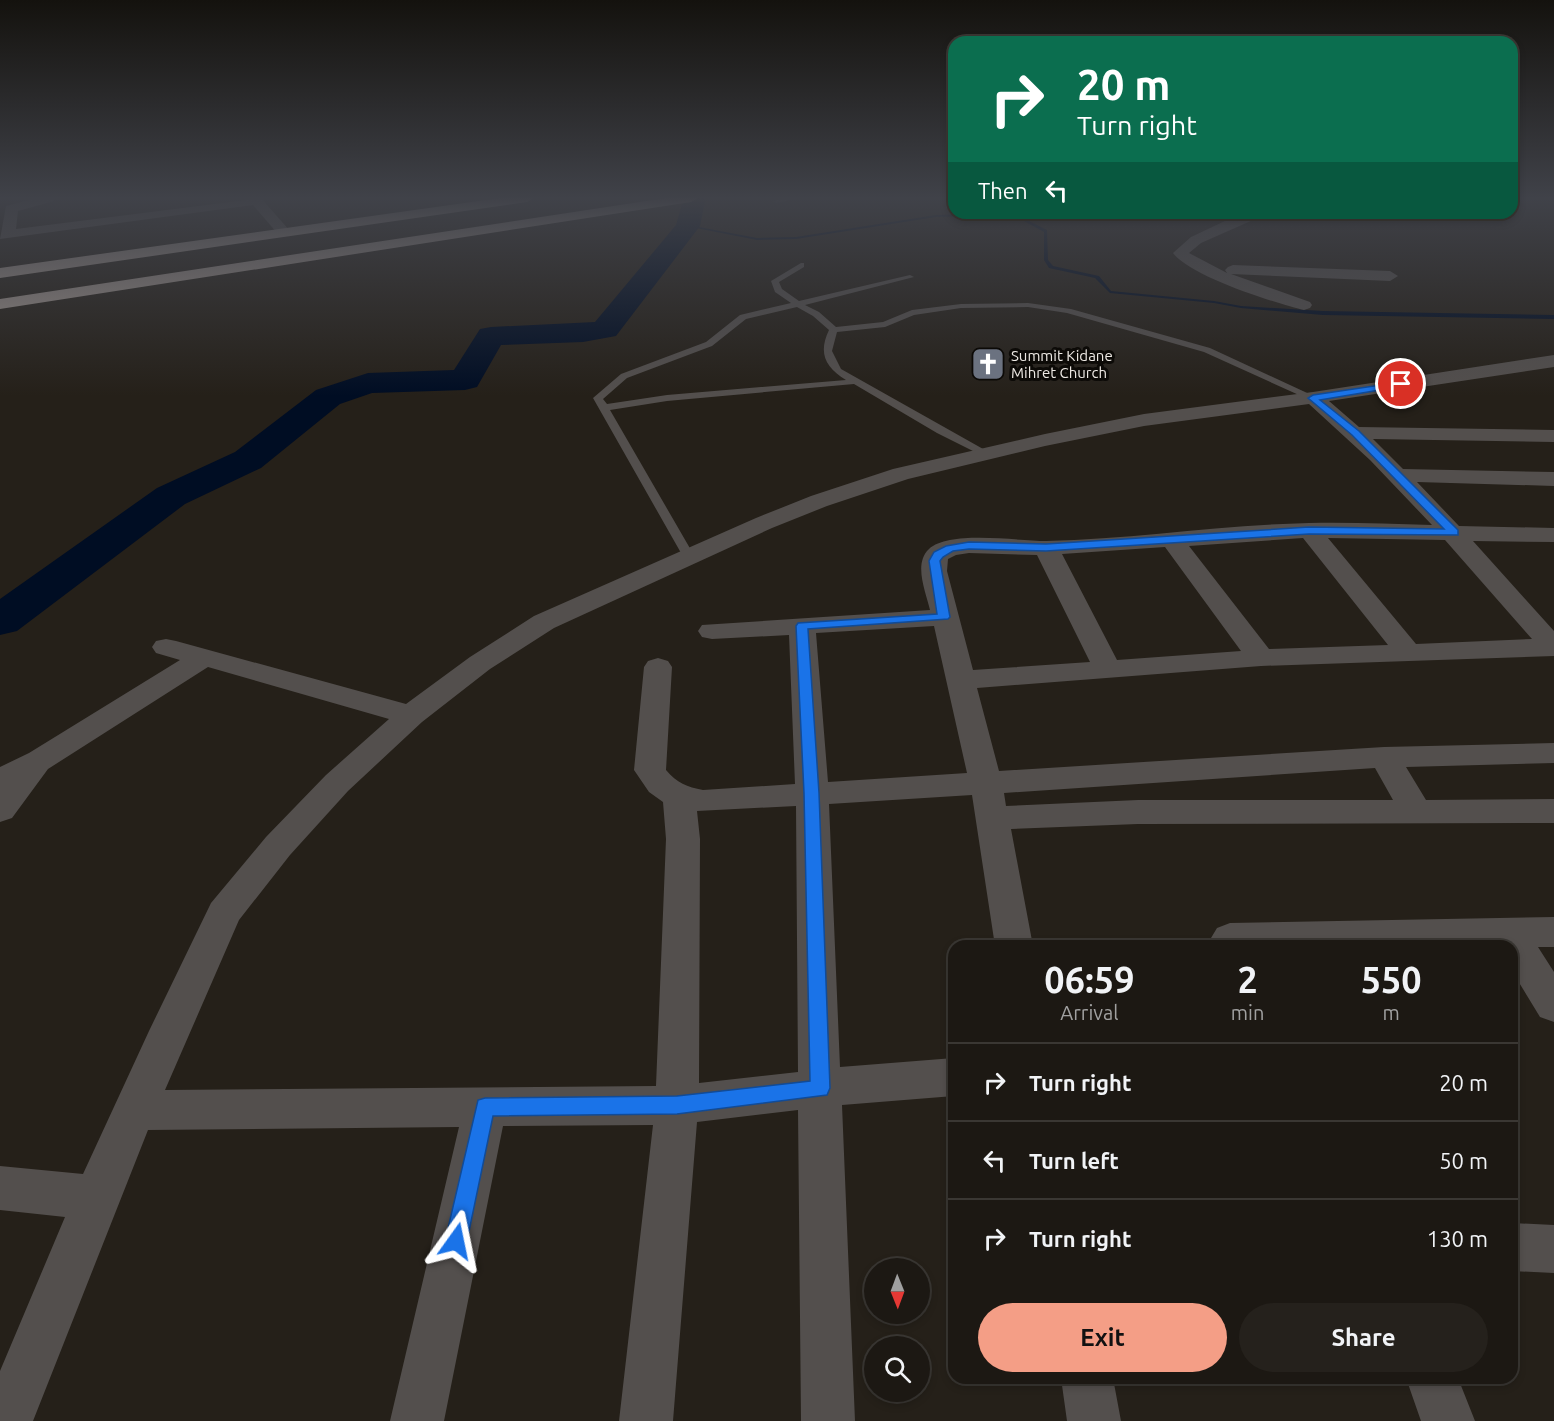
<!DOCTYPE html>
<style>
:root{--surface:#1c1813;--page:#25211c;--text:#f1f3f6;--muted:#a0a0a0;--line:#3a3733;--accent:#f49e86}
body{margin:0;font-family:Ubuntu,sans-serif;background:var(--page);color:var(--text);height:100vh;display:flex;flex-direction:column;font-size:22px;white-space:nowrap}
*{box-sizing:border-box;margin:0}
p{font-size:20px;color:var(--muted)}
.icon{flex:none;width:33px;height:33px;fill:none;stroke:currentColor;stroke-width:2;stroke-linecap:round;stroke-linejoin:round}
.map{position:relative;flex:1;overflow:hidden}
.panel{position:absolute;left:948px;top:940px;width:570px;height:444px;display:flex;flex-direction:column;background:var(--surface);border-radius:18px;box-shadow:0 3px 9px #0003,0 0 0 2px var(--line)}
.panel>*{flex:none}
.banner{position:absolute;left:948px;top:36px;width:570px;height:183px;border-radius:18px;box-shadow:0 3px 9px #0003,0 0 0 2px var(--line);background:#0b6e4f;color:#fff;overflow:hidden}
.needle{width:39px;rotate:179deg}
.controls{position:absolute;left:864px;top:1258px;display:grid;gap:12px}
.controls a{display:grid;place-items:center;width:66px;height:66px;border-radius:50%;background:var(--surface);box-shadow:0 3px 9px #0003,0 0 0 2px var(--line);font-size:30px}
.pin{position:absolute;display:grid;place-items:center;width:51px;height:51px;color:#fff;margin:-26px;border:3px solid #fff;border-radius:50%;box-shadow:0 2px 6px #0007}
.me{position:absolute;width:66px;margin:-33px;rotate:12deg;stroke-linejoin:round;filter:drop-shadow(0 0 4px #0008)}
.turn{display:flex;align-items:center;gap:21px;height:126px;padding:0 30px;font-size:27px}
.turn .icon{width:78px;height:78px;stroke-width:2.5}
.turn b{display:block;font-size:42px;line-height:51px}
.then{display:flex;align-items:center;height:57px;padding:0 30px;background:#0003;gap:12px;font-size:22px}
.eta{display:flex;justify-content:space-evenly;align-items:center;height:102px;text-align:center}
.eta b{font-size:36px;font-weight:600;line-height:42px}
.cta{display:flex;gap:12px;margin-top:auto;padding:12px 30px}
.cta a{flex:1;height:69px;border-radius:36px;background:var(--accent);color:#111;font-size:24px;font-weight:600;line-height:69px;text-align:center}
.cta a+a{background:var(--page);color:var(--text)}
ul{padding:0;list-style:none}
li{display:flex;align-items:center;gap:18px;height:78px;padding:0 30px;border-top:2px solid var(--line)}
li div{flex:1}
li b{display:block;font-size:22px}
li em{font-style:normal}
.map>svg:first-child{display:block}
</style>
<div class="map">
<svg width="1554" height="1421" viewBox="0 0 1554 1421">
<rect width="100%" height="100%" fill="#252019"/>
<g fill="none" stroke-linecap="round" stroke-linejoin="round">
<path fill="#000d23" fill-rule="evenodd" d="M981 214 1025 219 1047 230 1048 260 1053 266 1099 276 1111 291 1214 301 1241 306 1323 311 1554 315V319L1323 315 1241 308 1214 303 1110 293 1095 278 1049 268 1044 260V232L1024 221 981 216 936 217 796 239 757 240 686 226 688 225 757 238 796 237 936 215Z"/>
<path fill="#000d23" fill-rule="evenodd" d="M681 198H703L705 201 700 226 616 336 583 342 501 345 477 387 465 390 372 393 340 404 261 468 185 504 17 631 0 635V599L157 488 235 452 316 390 368 373 454 370 480 329 491 327 595 322 676 225 683 201Z"/>
<path fill="#534f4d" fill-rule="evenodd" d="M787 198H800L776 203 773 201Z
M801 263H804V267L779 282 782 289 799 301 910 275 914 277 805 305 819 312 836 327 883 322 912 310 961 304 1028 303 1071 309 1210 348 1318 398 1310 400 1204 352 1067 313 1028 307 961 308 914 315 885 327 837 332 832 351 841 369 992 454 991 456H983L937 433 854 384 667 401 610 410 695 557 689 561 685 560 593 398 621 374 706 342 740 315 791 303 775 292 771 281ZM797 307 813 316 829 330C818 353 825 367 846 380L667 395 607 404 603 399 627 378 712 346 746 319Z"/>
<path fill="#534f4d" fill-rule="evenodd" d="M37 198H55L54 201 18 211 16 229 261 198 290 231 283 235 278 234 253 205 0 239 6 206Z
M1242 213H1256L1253 220 1201 243 1189 253 1227 273 1225 270 1228 267 1233 265 1390 271 1398 276 1390 281 1231 274 1310 302 1312 305 1310 308 1304 310C1274 303 1190 276 1173 253L1191 237Z
M1554 355V367L1329 401 1359 427 1554 430V442L1373 439 1403 469 1554 472V486L1417 482 1459 526 1554 528V542L1473 541 1554 631V656L1261 666 977 688 999 771 1384 747 1554 743V763L1406 767 1426 800 1554 799V823L1138 824 1011 829 1033 946H995L972 795 829 804 840 1067 954 1058V1096L842 1105 855 1421H801L798 1110 697 1122 673 1421H619L653 1125 503 1126 444 1421H390L459 1127 148 1130 33 1421H0V1371L65 1217 0 1210V1166L83 1174 149 1031 211 903 266 837 326 775 389 719 208 667 48 769 12 818 0 822V767L29 753 180 660 156 653 152 647 156 641 166 639 176 641 406 704 470 657 534 616 756 518 811 496 893 469 1045 434 1144 414 1313 392ZM1309 404 1370 460 1432 525C1391 524 1350 522 1309 523 1221 525 1134 539 1046 541 1017 541 950 530 929 549 913 564 926 592 930 610L702 625 698 631 702 637 712 639 789 635 795 784 703 790C687 787 677 783 666 770L672 667 668 661 658 658 648 661 644 667 634 770 649 792 663 802 666 839 656 1086 165 1090 239 920 290 855 348 791 422 722 490 669 554 628 772 528 827 506 908 479 1045 446 1144 426ZM1303 538 1388 645 1269 649 1189 546ZM1328 538 1445 540 1532 639 1416 644ZM1165 547 1241 651 1117 660 1062 554ZM969 553 1037 555 1090 662 973 670 947 571 948 559 956 555ZM934 626 967 773 828 782 816 633ZM1375 768 1393 800H1138L1006 806 1004 793ZM796 806 798 1072 699 1083 700 839 697 811Z
M1554 917V947H1538L1554 972V1022L1540 1017 1512 971V946H1214L1211 938 1217 928 1230 923Z
M1512 1223 1554 1225V1273L1512 1271Z
M1061 1378H1113L1121 1421H1067Z
M1406 1378H1458L1475 1421H1421Z"/>
<path fill="#998f89" fill-rule="evenodd" d="M500 198H534L527 202 0 278V268Z
M666 198H698L691 202 0 309V299Z"/>
</g>
<linearGradient id="sky" x2="0" y2="1"><stop stop-color="#14120e"/><stop offset="0.5" stop-color="#404249"/><stop offset="1" stop-color="#404249" stop-opacity="0"/></linearGradient>
<rect width="1554" height="396" fill="url(#sky)"/>
<path fill="#1a73e8" stroke="#114b97" stroke-width="1.5" d="M1401 382 1405 384 1404 386 1320 400 1359 431 1458 530V535L1309 534 1046 551 969 549 953 551 943 557 940 561 950 617 948 619 808 629 819 793 830 1088 827 1095 677 1114 493 1116 467 1241 464 1249 456 1252 448 1249 445 1241 478 1100 485 1098 677 1096 810 1081 804 793 796 626 798 623 937 614 929 561 934 552 946 546 969 542 1046 544 1309 527 1444 529 1352 435 1308 398 1313 395Z"/>
<defs>
<g id="church-square" transform="scale(1.725)"><rect x="-9" y="-9" width="18" height="18" rx="4" fill="#6b7280" stroke="#0c0a07"/><path d="M-1.2-6h2.4v3.5h3.3v2.4h-3.3V6h-2.4V-.1h-3.3v-2.4h3.3Z" fill="#fff"/></g>
</defs>
<g fill-rule="evenodd">
<use href="#church-square" x="988" y="364"/>
</g>
<g text-anchor="middle" dominant-baseline="central" stroke-width="6" stroke-linejoin="round" paint-order="stroke">
<g font-size="15" fill="#eeeae5" stroke="#0c0a07" text-anchor="start">
<text x="1011" y="355">Summit Kidane<tspan x="1011" dy="17">Mihret Church</tspan></text>
</g>
</g>
</svg>
<div class="controls">
<a><svg class="needle" viewBox="-14 -14 28 28"><path d="M0-13l5 13h-10z" fill="#e53935"/><path d="M0 13l5-13h-10z" fill="#a0a0a0"/></svg></a>
<a><svg class="icon" aria-label="search" viewBox="0 0 24 24"><circle cx="10" cy="10" r="6"/><path d="M15 15l6 6"/></svg></a>
</div>
<div class="pin" style="left:1401px;top:384px;background:#d93025"><svg class="icon" aria-label="arrive" viewBox="0 0 24 24"><path d="M6 21V4h12l-3 4 3 4H6"/></svg></div>
<svg class="me" style="left:456px;top:1241px" viewBox="-20 -20 40 40"><path d="M0-17L14 15 0 8-14 15z" fill="#1a73e8" stroke="#fff" stroke-width="4"/></svg>
<div class="banner">
<div class="turn"><svg class="icon" aria-label="right" viewBox="0 0 24 24"><path d="M7 20v-9h11M14 6l5 5-5 5"/></svg><div><b>20 m</b>Turn right</div></div>
<div class="then">Then<svg class="icon" aria-label="left" viewBox="0 0 24 24"><path d="M17 20v-9H6M10 6l-5 5 5 5"/></svg></div>
</div>
<section class="panel">
<div class="eta">
<div><b>06:59</b><p>Arrival</p></div>
<div><b>2</b><p>min</p></div>
<div><b>550</b><p>m</p></div>
</div>
<ul>
<li><svg class="icon" aria-label="right" viewBox="0 0 24 24"><path d="M7 20v-9h11M14 6l5 5-5 5"/></svg><div><b>Turn right</b></div><em>20 m</em></li>
<li><svg class="icon" aria-label="left" viewBox="0 0 24 24"><path d="M17 20v-9H6M10 6l-5 5 5 5"/></svg><div><b>Turn left</b></div><em>50 m</em></li>
<li><svg class="icon" aria-label="right" viewBox="0 0 24 24"><path d="M7 20v-9h11M14 6l5 5-5 5"/></svg><div><b>Turn right</b></div><em>130 m</em></li>
</ul>
<div class="cta"><a>Exit</a><a>Share</a></div>
</section>
</div>
